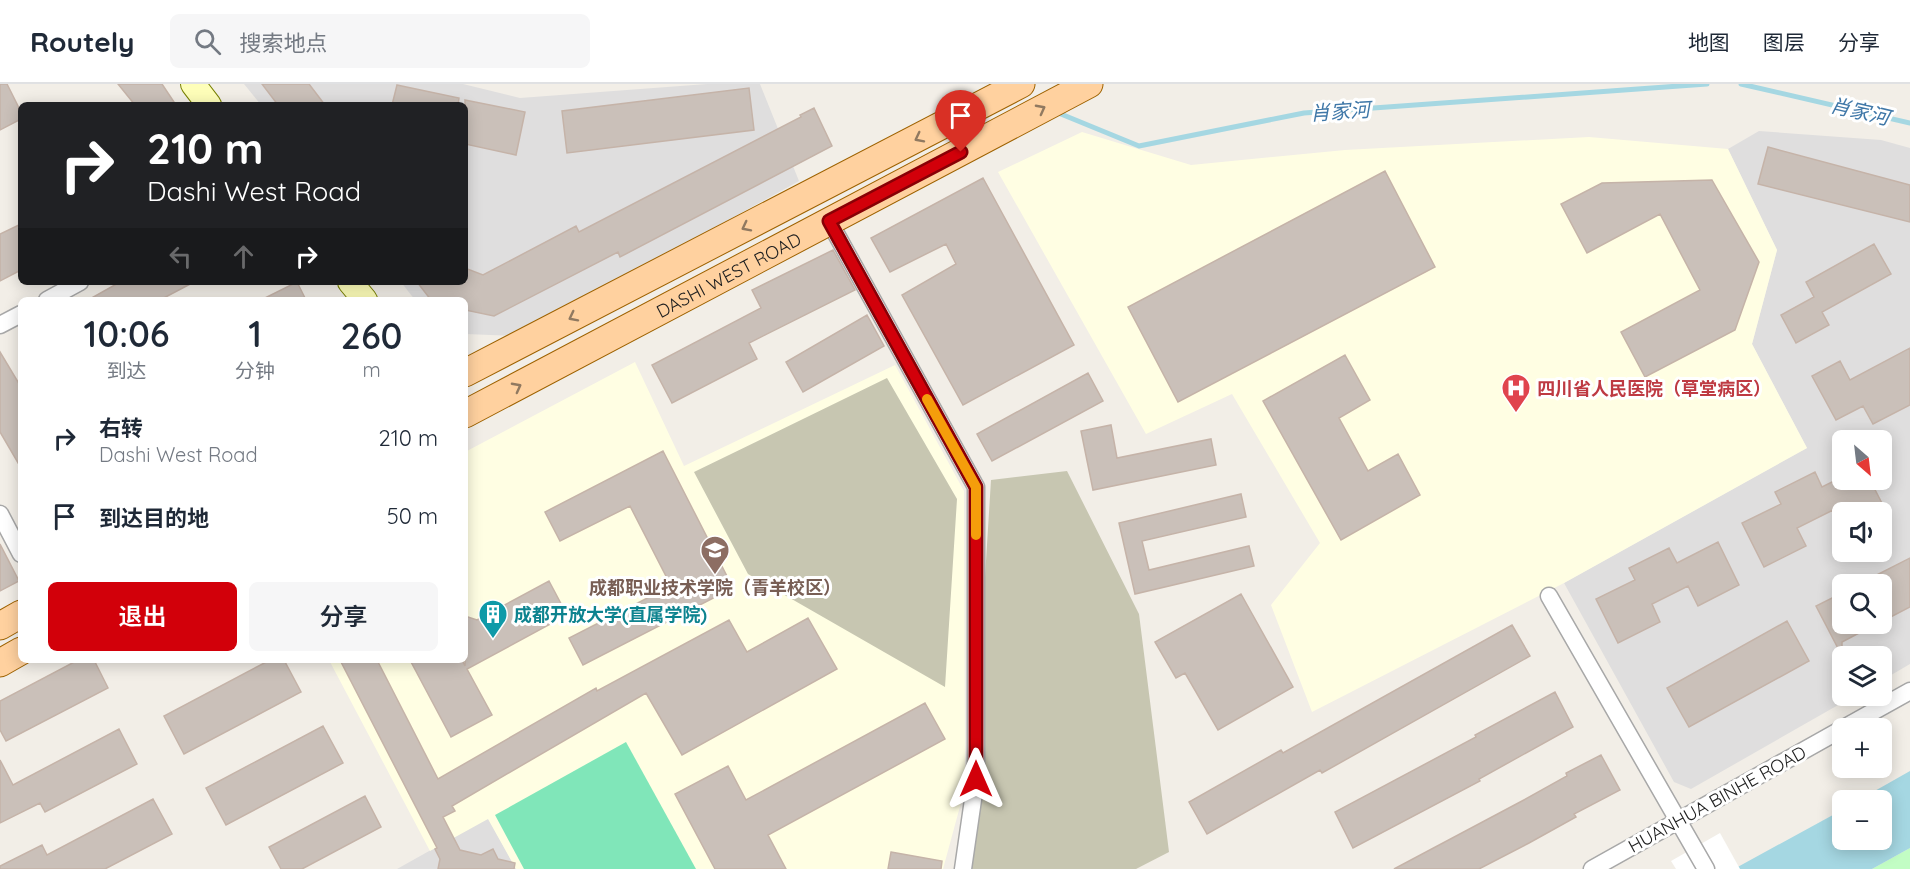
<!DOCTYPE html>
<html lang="zh">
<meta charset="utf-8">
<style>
:root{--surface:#fff;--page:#f6f6f7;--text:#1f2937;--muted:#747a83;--line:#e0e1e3;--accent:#d2000a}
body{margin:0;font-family:Quicksand,"Noto Sans SC",sans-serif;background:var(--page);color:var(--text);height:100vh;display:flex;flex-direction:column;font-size:22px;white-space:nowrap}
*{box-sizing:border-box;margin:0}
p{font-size:20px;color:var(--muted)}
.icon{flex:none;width:33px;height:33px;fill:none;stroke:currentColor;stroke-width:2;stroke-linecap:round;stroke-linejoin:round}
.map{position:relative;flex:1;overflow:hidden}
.sheet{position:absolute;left:18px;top:213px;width:450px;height:366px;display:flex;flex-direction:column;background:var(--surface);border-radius:9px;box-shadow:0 3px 15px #0003}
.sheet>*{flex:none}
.top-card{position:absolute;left:18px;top:18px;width:450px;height:183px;border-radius:9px;box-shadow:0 3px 15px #0003;background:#202124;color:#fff;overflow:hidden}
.needle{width:39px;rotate:152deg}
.buttons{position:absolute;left:1832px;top:346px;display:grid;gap:12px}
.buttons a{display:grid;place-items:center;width:60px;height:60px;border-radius:9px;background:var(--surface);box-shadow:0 3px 15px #0003;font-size:30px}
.pin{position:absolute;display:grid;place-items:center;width:51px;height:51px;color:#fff;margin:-62px -26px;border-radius:50% 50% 50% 0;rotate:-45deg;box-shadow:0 0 6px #0007}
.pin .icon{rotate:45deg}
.me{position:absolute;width:66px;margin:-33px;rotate:0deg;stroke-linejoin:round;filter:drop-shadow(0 0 4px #0008)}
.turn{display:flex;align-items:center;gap:21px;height:126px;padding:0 30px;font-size:27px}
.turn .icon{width:78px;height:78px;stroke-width:2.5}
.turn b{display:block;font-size:42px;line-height:51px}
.lanes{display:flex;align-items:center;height:57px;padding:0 30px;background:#0003;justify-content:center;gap:30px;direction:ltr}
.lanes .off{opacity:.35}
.eta{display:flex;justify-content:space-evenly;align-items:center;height:102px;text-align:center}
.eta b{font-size:36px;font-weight:600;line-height:42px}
.primary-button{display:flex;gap:12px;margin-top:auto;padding:12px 30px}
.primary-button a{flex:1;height:69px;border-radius:9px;background:var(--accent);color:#fff;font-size:24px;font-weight:600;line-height:69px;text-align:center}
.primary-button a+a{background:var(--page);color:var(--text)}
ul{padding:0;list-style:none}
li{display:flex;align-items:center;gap:18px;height:78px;padding:0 30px}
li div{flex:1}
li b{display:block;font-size:22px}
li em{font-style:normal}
header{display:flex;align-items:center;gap:36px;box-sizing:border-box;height:84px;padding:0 30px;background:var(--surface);border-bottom:2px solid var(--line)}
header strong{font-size:28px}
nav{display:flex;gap:33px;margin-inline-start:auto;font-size:21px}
.search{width:420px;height:54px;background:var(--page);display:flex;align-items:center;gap:15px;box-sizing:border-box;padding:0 21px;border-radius:9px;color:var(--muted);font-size:22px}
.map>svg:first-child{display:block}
</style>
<header>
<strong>Routely</strong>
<div class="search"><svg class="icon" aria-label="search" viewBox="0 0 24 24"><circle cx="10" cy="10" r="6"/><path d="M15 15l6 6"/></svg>搜索地点</div>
<nav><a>地图</a><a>图层</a><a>分享</a></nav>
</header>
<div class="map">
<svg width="1910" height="785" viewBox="0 0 1910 785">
<rect width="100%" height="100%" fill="#f2eee7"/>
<path fill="#dfdede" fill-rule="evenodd" d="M244 0H463L520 14 707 0H760L799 97 518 252 465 250V216H415L401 198H465V21H261Z
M1759 47 1881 56 1910 64V580L1881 597V573H1842V612H1854L1691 705 1674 698 1564 499 1807 364 1752 260 1777 166 1728 65ZM1842 357H1881V396H1842ZM1842 429H1881V468H1842ZM1842 501H1881V540H1842Z
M488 734 516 785H397Z"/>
<path fill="#fffee3" d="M1082 48 1191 81 1345 66 1589 53 1728 65 1777 166 1752 260 1807 364 1564 499 1312 628 1271 521 1320 459 1232 310 1146 350 998 88Z
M635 278 684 382 895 281 964 407 965 704 943 785H516L488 735 430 767 329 576H465V368Z"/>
<path fill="#c7c6b1" d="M887 294 957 415 945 603 748 490 694 388Z
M1067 387 1139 530 1169 768 1136 785H967L991 396Z"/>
<path fill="#c2fdc4" d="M1910 764V785H1872Z"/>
<path fill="#80e6b9" d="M626 658 696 785H524L495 731Z"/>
<path fill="#a5d7e2" d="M1910 687V764L1872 785H1734L1842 726V756H1881V717H1857Z"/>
<path fill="#fff" d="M1720 749 1740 785H1676L1671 777Z"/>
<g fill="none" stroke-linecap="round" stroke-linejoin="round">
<path stroke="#a5d7e2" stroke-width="5" d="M1741 0 1910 39
M1056 28 1139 62 1304 29 1707 0"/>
</g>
<path fill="#cac0b9" stroke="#c5b3a8" stroke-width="1.5" d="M0 0H7L21 28V35L0 46Z
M118 0H162L176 21H135Z
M262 0H309L325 21H278Z
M397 1 459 14 458 21H392Z
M749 4 754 46 567 69 562 27Z
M465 16 525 28 516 71 465 60Z
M814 24 832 62 620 173 618 168 494 232 465 226V216H431L417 198H465V184L483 191 576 142 579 148 801 33 800 31Z
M1768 63 1910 101V138L1758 100Z
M1385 87 1435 183 1178 318 1128 223Z
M983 94 1074 261 963 321 902 211 956 180 946 160 890 188 871 154Z
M1712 96 1759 178 1735 246 1645 293 1621 248 1700 206 1660 130 1587 169 1561 120 1602 99Z
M21 140V186L0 197V150Z
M1874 160 1891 190 1822 228 1829 241 1796 259 1781 231 1814 213 1806 198Z
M833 166 855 206 749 259 757 275 672 319 652 281 761 224 752 206Z
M120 198H194L160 216H88Z
M297 198 306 216H261Z
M867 231 884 262 803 308 786 278Z
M1910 264V321L1873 340 1863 322 1836 336 1812 292 1840 277 1850 296Z
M0 268 21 303V384L0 348Z
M1345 271 1370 316 1339 334 1368 387 1398 370 1420 411 1341 456 1263 317Z
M1088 289 1103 317 992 377 977 350Z
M1111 341 1117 374 1211 355 1216 381 1093 406 1081 347Z
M663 367 733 504 583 581 569 554 671 502 630 422 560 457 545 428Z
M1815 388 1822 403 1836 396H1870L1887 429H1835L1833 426 1797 444 1806 462 1764 483 1742 439 1781 420 1775 408Z
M1241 410 1246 433 1142 457 1149 486 1249 462 1254 482 1135 510 1119 439Z
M1718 458 1739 501 1698 522 1688 502 1652 520 1660 538 1618 559 1596 515 1635 496 1629 484 1669 464 1677 479Z
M0 460 19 497 0 507Z
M1910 474V523L1881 538V501H1857Z
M549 497 567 531 467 585 492 631 451 653 410 576H462L465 582V532L477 536Z
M1842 509V540H1876L1842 558V572L1816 522Z
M1241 510 1293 603 1218 646 1185 589 1176 594 1155 558Z
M808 534 837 585 682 671 646 609 452 722 455 727 443 733 460 766 481 771 493 765 498 775 515 779 514 785H438L440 775 435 765 437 764 340 576H377L438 695 596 604 597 607 729 536 747 568Z
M1787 537 1809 577 1689 643 1667 604Z
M1512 541 1530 572 1322 689 1320 686 1207 750 1189 718 1281 666 1283 669Z
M78 576H94L108 604 6 657 0 646V617Z
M270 576H284L301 608 184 670 164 632Z
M1555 608 1573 643 1479 695 1480 697 1353 764 1335 728 1476 653 1475 651Z
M925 619 945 655 768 751 786 785H715L675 710 728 682 746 716Z
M323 642 343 679 226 741 206 704Z
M119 645 137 680 45 728 40 719 0 739V676L13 701Z
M1601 671 1620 706 1574 730 1576 733 1529 759 1479 785H1394L1522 717 1567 692 1566 689Z
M365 712 381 743 302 785H281L269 763Z
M153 715 172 750 105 785H0V782L42 761 47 771Z
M891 768 942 777 941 785H888Z"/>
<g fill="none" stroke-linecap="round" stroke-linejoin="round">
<g stroke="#a8a8a8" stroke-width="19">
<path id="minor" d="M829 137 976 403V695L963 785
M47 216 80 198
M0 241 21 230
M0 430 21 470
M1549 512 1706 785
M1842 645 1910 607
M1592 785 1842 645"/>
</g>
<g stroke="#788000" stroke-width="26">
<path id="secondary" d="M193 0 209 21
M350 198 365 216"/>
</g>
<g stroke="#9e6200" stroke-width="29">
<g id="primary">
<path d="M465 289 1021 0"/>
<path id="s1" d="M465 330 1089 0"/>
<path d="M0 542 21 530"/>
<path d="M0 579 21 567"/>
</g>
</g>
<use href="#minor" stroke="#fff" stroke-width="16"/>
<use href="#secondary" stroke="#fefeb9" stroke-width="24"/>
<use href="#primary" stroke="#ffd19f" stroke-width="27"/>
</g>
<defs><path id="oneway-chevron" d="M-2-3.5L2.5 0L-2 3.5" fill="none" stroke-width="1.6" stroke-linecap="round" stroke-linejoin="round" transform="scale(1.5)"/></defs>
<g stroke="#907960">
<use href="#oneway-chevron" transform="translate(1041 25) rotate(-28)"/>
<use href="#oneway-chevron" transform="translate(919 54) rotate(153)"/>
<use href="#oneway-chevron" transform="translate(746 143) rotate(153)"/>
<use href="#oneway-chevron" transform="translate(573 233) rotate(153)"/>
<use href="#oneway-chevron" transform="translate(517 303) rotate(-28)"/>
</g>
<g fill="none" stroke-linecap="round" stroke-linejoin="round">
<g stroke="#880006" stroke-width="15">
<path id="route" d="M961 68 829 137 976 403V695"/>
</g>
<use href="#route" stroke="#d2000a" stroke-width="10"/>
<path stroke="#f59e0b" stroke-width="10" d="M927 315 976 403V451"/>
</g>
<defs>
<g id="hospital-pin" transform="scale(1.5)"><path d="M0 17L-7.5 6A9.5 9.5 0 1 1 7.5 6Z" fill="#e0444e" stroke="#fff"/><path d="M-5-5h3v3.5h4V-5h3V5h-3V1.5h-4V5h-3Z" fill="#fff"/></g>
<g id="university-pin" transform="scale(1.5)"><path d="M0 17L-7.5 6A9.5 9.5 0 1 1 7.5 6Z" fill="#8d6e63" stroke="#fff"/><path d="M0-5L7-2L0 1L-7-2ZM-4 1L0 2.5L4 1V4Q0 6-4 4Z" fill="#fff"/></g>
<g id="building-pin" transform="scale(1.5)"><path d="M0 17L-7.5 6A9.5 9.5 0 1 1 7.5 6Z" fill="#0f9aa8" stroke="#fff"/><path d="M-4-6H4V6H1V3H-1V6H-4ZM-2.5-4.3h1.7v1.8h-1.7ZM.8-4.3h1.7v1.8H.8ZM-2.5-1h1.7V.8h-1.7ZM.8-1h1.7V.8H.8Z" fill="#fff"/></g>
</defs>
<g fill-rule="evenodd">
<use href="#hospital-pin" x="1516" y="304"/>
<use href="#university-pin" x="715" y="466"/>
<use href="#building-pin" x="493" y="530"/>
</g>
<g text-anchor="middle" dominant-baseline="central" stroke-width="6" stroke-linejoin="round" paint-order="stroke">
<g font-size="18" fill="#212121" stroke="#fff">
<text stroke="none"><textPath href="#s1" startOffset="298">DASHI WEST ROAD</textPath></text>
<text transform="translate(1717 715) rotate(-29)">HUANHUA BINHE ROAD</text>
</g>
<g font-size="18" font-weight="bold" fill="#be3a42" stroke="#fff" text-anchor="start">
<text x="1537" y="304">四川省人民医院（草堂病区）</text>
</g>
<g font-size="18" font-weight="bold" fill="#785e54" stroke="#fff">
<text x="715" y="503">成都职业技术学院（青羊校区）</text>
</g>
<g font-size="18" font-weight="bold" fill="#0d838f" stroke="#fff" text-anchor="start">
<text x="514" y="530">成都开放大学(直属学院)</text>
</g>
<g font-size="20" font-style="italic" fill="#4078a8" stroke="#fff">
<text transform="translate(1340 27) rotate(-4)">肖家河</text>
<text transform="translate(1860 27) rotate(13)">肖家河</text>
</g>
</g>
</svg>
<div class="buttons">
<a><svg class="needle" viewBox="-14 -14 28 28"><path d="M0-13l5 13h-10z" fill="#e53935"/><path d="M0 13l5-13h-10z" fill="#747a83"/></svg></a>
<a><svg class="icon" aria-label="sound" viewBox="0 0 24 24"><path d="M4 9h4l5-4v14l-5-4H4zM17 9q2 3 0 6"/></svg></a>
<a><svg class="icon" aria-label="search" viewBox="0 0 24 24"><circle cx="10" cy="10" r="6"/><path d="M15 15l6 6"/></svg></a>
<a><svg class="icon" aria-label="layers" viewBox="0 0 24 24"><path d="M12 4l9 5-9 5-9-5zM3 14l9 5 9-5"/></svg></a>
<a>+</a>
<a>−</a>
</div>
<div class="pin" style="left:961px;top:68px;background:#d93025"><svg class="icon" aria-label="arrive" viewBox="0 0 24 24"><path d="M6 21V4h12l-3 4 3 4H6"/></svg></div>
<svg class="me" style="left:976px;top:695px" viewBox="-20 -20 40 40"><path d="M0-17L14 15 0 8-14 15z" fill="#d2000a" stroke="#fff" stroke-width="4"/></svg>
<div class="top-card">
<div class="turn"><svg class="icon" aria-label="right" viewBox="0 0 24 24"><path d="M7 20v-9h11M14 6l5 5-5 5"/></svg><div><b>210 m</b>Dashi West Road</div></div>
<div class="lanes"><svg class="icon off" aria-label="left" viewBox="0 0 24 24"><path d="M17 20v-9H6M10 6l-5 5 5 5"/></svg><svg class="icon off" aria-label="ahead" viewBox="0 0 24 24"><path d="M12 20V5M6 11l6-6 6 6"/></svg><svg class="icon" aria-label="right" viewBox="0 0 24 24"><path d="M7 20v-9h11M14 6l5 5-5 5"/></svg></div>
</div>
<section class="sheet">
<div class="eta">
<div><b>10:06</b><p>到达</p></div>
<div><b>1</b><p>分钟</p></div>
<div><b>260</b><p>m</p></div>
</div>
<ul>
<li><svg class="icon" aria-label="right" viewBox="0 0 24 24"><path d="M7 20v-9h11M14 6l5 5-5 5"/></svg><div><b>右转</b><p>Dashi West Road</p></div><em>210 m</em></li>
<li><svg class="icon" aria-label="arrive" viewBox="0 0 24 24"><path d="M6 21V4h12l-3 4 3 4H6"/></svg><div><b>到达目的地</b></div><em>50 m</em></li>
</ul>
<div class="primary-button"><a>退出</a><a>分享</a></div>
</section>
</div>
